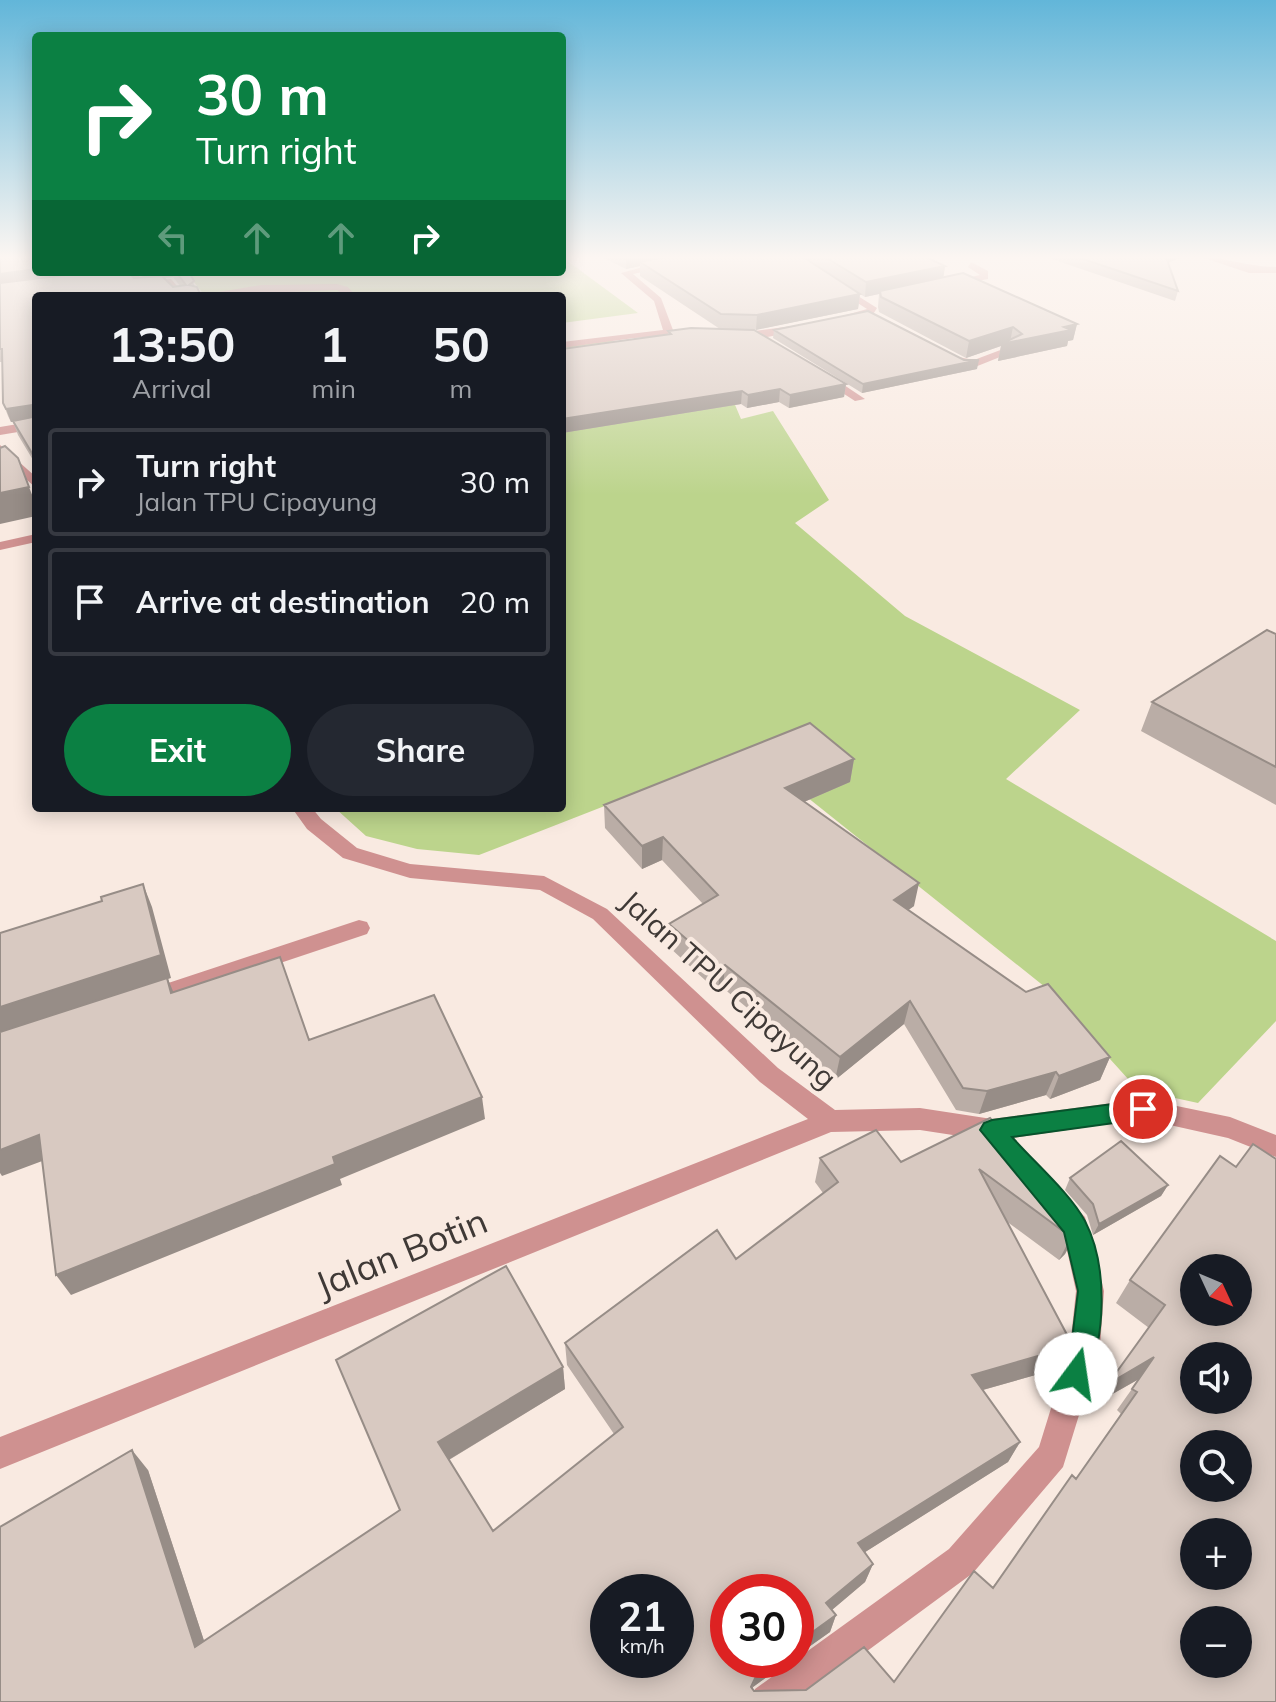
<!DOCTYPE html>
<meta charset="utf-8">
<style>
:root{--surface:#171b24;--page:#242831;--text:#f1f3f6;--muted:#9ea1a6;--line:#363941;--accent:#0b8043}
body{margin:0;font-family:Mulish,sans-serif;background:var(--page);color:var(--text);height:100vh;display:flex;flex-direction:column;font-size:30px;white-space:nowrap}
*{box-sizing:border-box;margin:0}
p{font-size:26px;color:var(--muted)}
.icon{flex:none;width:44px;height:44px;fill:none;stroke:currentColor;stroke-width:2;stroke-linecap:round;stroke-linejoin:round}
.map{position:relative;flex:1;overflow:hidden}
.side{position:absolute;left:32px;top:292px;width:534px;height:520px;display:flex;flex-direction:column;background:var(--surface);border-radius:8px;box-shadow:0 4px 20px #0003}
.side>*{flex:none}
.top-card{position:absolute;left:32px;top:32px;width:534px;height:244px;border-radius:8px;box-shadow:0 4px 20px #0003;background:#0b8043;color:#fff;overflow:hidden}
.needle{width:52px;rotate:134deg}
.tools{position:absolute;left:1180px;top:1254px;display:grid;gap:16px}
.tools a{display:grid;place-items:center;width:72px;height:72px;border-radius:50%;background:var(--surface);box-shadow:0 4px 20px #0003;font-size:40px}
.speed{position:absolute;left:590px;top:1574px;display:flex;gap:16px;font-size:40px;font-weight:700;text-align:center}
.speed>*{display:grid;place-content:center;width:104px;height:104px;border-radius:50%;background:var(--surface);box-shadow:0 4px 20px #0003;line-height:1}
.speed small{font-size:20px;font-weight:400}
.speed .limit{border:12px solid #d22;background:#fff;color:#111}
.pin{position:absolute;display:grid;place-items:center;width:68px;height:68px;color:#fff;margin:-34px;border:4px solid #fff;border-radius:50%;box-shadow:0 2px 8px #0007}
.me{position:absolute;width:88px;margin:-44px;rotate:14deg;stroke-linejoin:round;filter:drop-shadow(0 0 6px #0008)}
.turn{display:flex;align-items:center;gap:28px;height:168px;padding:0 32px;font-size:36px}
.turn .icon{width:104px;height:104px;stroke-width:2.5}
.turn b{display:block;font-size:56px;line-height:68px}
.lanes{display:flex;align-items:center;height:76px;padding:0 32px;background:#0003;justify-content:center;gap:40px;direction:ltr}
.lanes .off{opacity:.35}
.eta{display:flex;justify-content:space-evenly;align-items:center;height:136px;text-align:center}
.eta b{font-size:48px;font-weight:700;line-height:56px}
.action{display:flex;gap:16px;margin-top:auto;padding:16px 32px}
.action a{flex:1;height:92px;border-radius:48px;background:var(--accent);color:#fff;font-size:32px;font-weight:700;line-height:92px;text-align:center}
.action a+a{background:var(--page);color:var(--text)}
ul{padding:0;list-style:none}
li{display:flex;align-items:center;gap:24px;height:108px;margin:0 16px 12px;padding:0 16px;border:4px solid var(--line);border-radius:8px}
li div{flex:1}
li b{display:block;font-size:30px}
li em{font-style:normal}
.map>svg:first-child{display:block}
</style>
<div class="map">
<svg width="1276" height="1702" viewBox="0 0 1276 1702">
<rect width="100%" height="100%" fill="#f9eae1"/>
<path fill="#bcd48c" d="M562 257 638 313 562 323V296H205L186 272H562Z
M610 338 638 381 719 367 741 419 773 411 829 500 795 523 905 616 1080 710 1006 779 1276 941V1021L1198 1103 1138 1090 1045 987 748 750 479 855 417 849 366 836 335 808H562V345Z"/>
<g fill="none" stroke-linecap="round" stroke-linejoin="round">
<path fill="#cf9190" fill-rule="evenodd" d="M786 257H796L877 308 872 316 839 321V317L867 309Z
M1201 257C1227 257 1247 267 1276 267V273H1249Z
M666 261 669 266 633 274 661 298 673 330 693 329 697 334 634 338 562 348V342L663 330 654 301 621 273Z
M971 262 988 271V279L948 286V282L980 275 968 267Z
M136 272 143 282 171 279 186 296H176L166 284 140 288 129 276 103 279 98 276Z
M337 284 348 287 356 296H346L337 290 195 296 261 285Z
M800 325 804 330 756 339 732 334Z
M1011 346 1016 349 1015 351 975 367 948 359 953 356 974 360Z
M825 374 829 375 865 399 855 401 821 379V375Z
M36 421V429L0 435V427Z
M0 445 36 477V488L0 456Z
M36 534V542L0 550V542Z
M292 808H312L321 819 357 848 410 864 544 876 607 909 778 1068 835 1110 920 1108 992 1119 1143 1099 1230 1117 1276 1135V1157L1228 1138 1143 1119 992 1141 920 1130 831 1132 0 1469V1437L808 1119 760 1082 593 919 540 890 410 878 343 858 307 829Z
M359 920 367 922 370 928 367 934 146 1008 138 1005 135 999 138 993Z
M1062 1200 1071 1203 1085 1217 1104 1291 1100 1347 1063 1467 973 1573 798 1702H750L755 1689 949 1549 1039 1447 1070 1347 1076 1291 1063 1232 1049 1212 1053 1203Z"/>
</g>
<path fill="#baada6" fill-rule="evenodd" d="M0 257H36V272H128L134 278H143L139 272H189L195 287H197L201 296H36V465L18 435 13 422H11L8 416 3 403 2 362H0ZM173 277 180 286 173 287 164 278Z
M602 257H926L945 266 943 278 1077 324 1073 340 1068 341 1067 346 998 361 1001 346 966 358 879 312 878 307 879 294 865 297 860 294 858 309 754 330 846 384 844 397 789 408 779 402 747 408 741 404 562 433V349L668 335V331L720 329 640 276V266L626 269Z
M1046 257H1182L1168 263 1178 291 1175 301Z
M774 330 977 369 862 393 773 338Z
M1276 634V805L1141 731 1152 702Z
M854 759 850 782 804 802 914 906 908 910 1110 1057 1100 1080 1050 1099 1046 1095 979 1114 956 1110 904 1024 835 1080 723 988 718 992 669 947V924L703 904 662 860 642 869 605 828 604 805Z
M990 1118 1077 1231 1065 1254 1059 1260 1006 1221 1073 1346 1060 1368 983 1390 1020 1442 1008 1462 865 1552 873 1564 865 1582 832 1610 836 1615 830 1632 796 1656V1592L728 1660H790L753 1687V1688L754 1691 806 1690 894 1682 992 1588 1076 1479 1121 1414 1117 1410 1139 1379 1093 1405 1149 1328 1116 1303 1130 1280 1236 1167 1276 1702H0L148 1470 204 1641 400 1510 336 1360 563 1367 565 1389 449 1460 493 1531 614 1434 567 1365 565 1343 736 1259 823 1193 815 1182 820 1158 901 1162Z
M1070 1178 1168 1185 1161 1196 1093 1235 1087 1215 1065 1190Z"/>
<path fill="#978d87" d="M626 257H677L640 262V266L626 269Z
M1165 257H1182L1162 265Z
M945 266 943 280 865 297 866 282Z
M36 269V272H111L0 286V274Z
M143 272H172L173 277 144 279Z
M860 294 858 309 756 330 757 315Z
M1077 324 1073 340 1068 341 1067 346 998 361 1001 346 966 358 969 341 1013 327 1010 342Z
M979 360 977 369 862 393 863 384Z
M846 384 844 397 789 408 790 395Z
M780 389 779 402 747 408 748 395Z
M742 391 741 404 562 433V419Z
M33 405 36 419 11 422 6 409Z
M29 487 36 505V516L0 524V493Z
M854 759 850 782 783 811 785 788Z
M663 837 662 860 642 869V846Z
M919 883 914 906 889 924 894 900Z
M143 884 152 907 171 978 168 979 177 1001 0 1034V1007Z
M725 965 723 988 718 992 720 968Z
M910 1001 904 1024 835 1080 840 1057Z
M1110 1057 1100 1080 1050 1099 1059 1076Z
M1056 1072 1046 1095 979 1114 987 1091Z
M482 1097 485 1119 340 1179 342 1185 71 1295 56 1275 333 1157Z
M39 1135 53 1157 2 1176 0 1173V1150Z
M1168 1185 1161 1196 1093 1235 1099 1224Z
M1077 1231 1065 1254 1059 1260 1071 1237Z
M1073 1346 1060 1368 961 1396 972 1375Z
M1154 1357 1139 1379 1093 1405 1108 1384Z
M563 1367 565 1389 445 1462 438 1442Z
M1020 1442 1008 1462 851 1561 858 1543Z
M132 1450 148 1470 211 1662 195 1647Z
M873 1564 865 1582 820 1620 826 1603Z
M836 1615 830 1632 796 1656V1644Z
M774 1660H790L753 1687 747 1701 758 1672Z"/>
<path fill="#d8c9c1" stroke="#978d87" stroke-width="2" fill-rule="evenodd" d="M0 257H36V269L0 274Z
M665 257H803L860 294 757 315 721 314 640 262Z
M825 257H926L945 266 866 282Z
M1077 257H1166L1178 291Z
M90 272H128L134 278 162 276 173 287 186 285 176 272H189L194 281 189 285 197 287 201 296H36V460L13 421 33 417V405L6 409 3 403 2 349H0V283Z
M963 273 1077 324 1064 327 1071 330 1001 344 1022 334 1013 327 969 341 881 297 880 291Z
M868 311 964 360H979L863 384 774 330Z
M691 328 754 330 846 384 790 395 780 389 748 395 742 391 562 419V349L671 334 668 331Z
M5 446 18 458 29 487 0 493V448Z
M1267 630 1276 634V767L1152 702Z
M810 723 854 759 785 788 919 883 894 900 1026 992 1048 984 1110 1057 1059 1076 1056 1072 987 1091 963 1088 910 1001 840 1057 725 965 720 968 669 924 718 895 663 837 642 846 604 805Z
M143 884 161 955 0 1007V933L102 901 101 897Z
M280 957 309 1040 434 995 482 1097 333 1157 335 1164 56 1275 39 1135 0 1150V1032L167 978 171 993Z
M990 1118 1072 1209 1077 1231 1071 1237 979 1169 1073 1346 972 1375 1020 1442 858 1543 873 1564 826 1603 836 1615 796 1644V1592H728V1660H774L758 1672 751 1687 754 1691 806 1690 864 1647 894 1682 974 1571 993 1588 1072 1475 1076 1479 1137 1392 1132 1389 1154 1357 1108 1384 1165 1305 1130 1280 1220 1156 1236 1167 1253 1144 1276 1159V1702H0V1527L132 1450 195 1647 400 1510 336 1360 506 1266 563 1367 438 1442 493 1531 623 1427 565 1343 717 1230 736 1259 838 1182 820 1158 876 1130 901 1162ZM1194 1268H1238V1312H1194ZM1194 1356H1238V1400H1194ZM1194 1444H1238V1488H1194ZM1194 1532H1238V1576H1194ZM608 1592H676V1660H608ZM1194 1620H1238V1664H1194Z
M1121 1141 1168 1185 1099 1224 1093 1204 1070 1178Z"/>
<linearGradient id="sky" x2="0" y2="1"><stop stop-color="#62b6d9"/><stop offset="0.52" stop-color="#fcf6f2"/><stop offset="1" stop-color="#fcf6f2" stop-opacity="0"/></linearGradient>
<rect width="1276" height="495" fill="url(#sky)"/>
<path fill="#0b8043" stroke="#07532c" stroke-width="2" d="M1143 1100 1151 1103 1155 1109 1151 1116 1143 1119 1012 1137C1034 1162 1070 1193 1085 1221 1109 1268 1105 1337 1086 1384L1076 1388 1067 1384 1063 1374 1071 1347 1078 1291 1064 1232 980 1130 984 1123 992 1120Z"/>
<g text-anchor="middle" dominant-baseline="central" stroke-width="8" stroke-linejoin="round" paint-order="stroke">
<g font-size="30" fill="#3f3936" stroke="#f9eae1">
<text transform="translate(729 989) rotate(42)">Jalan TPU Cipayung</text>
</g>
<g font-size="36" fill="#3f3936" stroke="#f9eae1">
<text transform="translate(401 1252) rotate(-22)">Jalan Botin</text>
</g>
</g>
</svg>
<div class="tools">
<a><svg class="needle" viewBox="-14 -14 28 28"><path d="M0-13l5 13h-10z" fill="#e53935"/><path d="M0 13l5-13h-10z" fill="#9ea1a6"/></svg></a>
<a><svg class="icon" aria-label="sound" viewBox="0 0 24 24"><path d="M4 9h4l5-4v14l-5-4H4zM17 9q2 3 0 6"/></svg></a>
<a><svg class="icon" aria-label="search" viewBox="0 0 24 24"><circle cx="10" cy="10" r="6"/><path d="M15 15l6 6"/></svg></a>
<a>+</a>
<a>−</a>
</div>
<div class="speed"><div>21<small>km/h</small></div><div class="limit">30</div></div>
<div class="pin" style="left:1143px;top:1109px;background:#d93025"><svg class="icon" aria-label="arrive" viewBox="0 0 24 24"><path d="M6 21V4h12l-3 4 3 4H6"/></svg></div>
<svg class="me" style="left:1076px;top:1374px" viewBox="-20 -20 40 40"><circle r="19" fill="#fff"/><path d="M0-13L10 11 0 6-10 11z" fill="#0b8043"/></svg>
<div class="top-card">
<div class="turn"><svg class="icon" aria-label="right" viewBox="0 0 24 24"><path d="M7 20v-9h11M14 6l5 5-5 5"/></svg><div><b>30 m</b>Turn right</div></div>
<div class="lanes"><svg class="icon off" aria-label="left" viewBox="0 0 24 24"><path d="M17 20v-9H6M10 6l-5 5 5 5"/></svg><svg class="icon off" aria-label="ahead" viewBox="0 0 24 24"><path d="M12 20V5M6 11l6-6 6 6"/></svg><svg class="icon off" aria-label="ahead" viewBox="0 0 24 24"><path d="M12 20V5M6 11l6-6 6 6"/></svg><svg class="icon" aria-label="right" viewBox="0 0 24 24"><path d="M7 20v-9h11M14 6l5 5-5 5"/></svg></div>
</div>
<section class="side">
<div class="eta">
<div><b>13:50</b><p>Arrival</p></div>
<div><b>1</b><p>min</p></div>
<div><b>50</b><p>m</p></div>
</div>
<ul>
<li><svg class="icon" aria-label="right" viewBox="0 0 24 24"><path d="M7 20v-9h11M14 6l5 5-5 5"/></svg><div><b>Turn right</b><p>Jalan TPU Cipayung</p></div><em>30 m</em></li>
<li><svg class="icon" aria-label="arrive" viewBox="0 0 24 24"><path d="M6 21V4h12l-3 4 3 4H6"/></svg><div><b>Arrive at destination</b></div><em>20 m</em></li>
</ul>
<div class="action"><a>Exit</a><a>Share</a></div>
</section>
</div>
